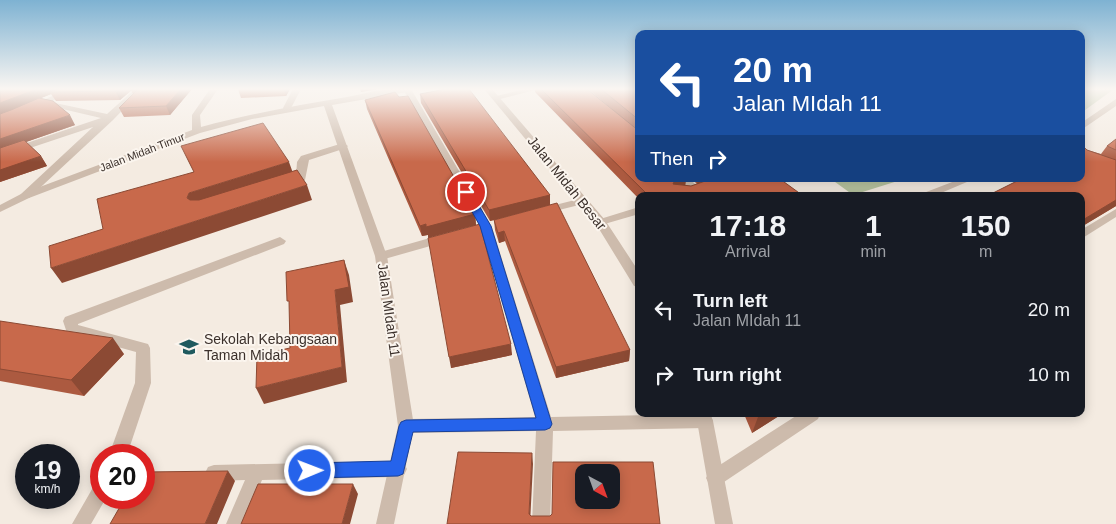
<!DOCTYPE html>
<style>
:root{--surface:#171b24;--page:#20242c;--text:#f1f3f6;--muted:#9ea1a6}
body{margin:0;font-family:Helvetica,sans-serif;background:var(--page);color:var(--text);height:100vh;display:flex;flex-direction:column;font-size:19px;white-space:nowrap}
*{box-sizing:border-box;margin:0}
p{font-size:16px;color:var(--muted)}
.icon{flex:none;width:28px;height:28px;fill:none;stroke:currentColor;stroke-width:2;stroke-linecap:round;stroke-linejoin:round}
.map{position:relative;flex:1;overflow:hidden}
.panel{position:absolute;left:635px;top:192px;width:450px;height:225px;display:flex;flex-direction:column;background:var(--surface);border-radius:10px;box-shadow:0 2px 12px #0003}
.panel>*{flex:none}
.hud{position:absolute;left:635px;top:30px;width:450px;height:152px;border-radius:10px;box-shadow:0 2px 12px #0003;background:#1a4fa0;color:#fff;overflow:hidden}
.needle{width:32px;rotate:139deg}
.controls{position:absolute;left:575px;top:464px;display:grid;gap:10px}
.controls a{display:grid;place-items:center;width:45px;height:45px;border-radius:10px;background:var(--surface);box-shadow:0 2px 12px #0003;font-size:25px}
.speed{position:absolute;left:15px;top:444px;display:flex;gap:10px;font-size:25px;font-weight:700;text-align:center}
.speed>*{display:grid;place-content:center;width:65px;height:65px;border-radius:50%;background:var(--surface);box-shadow:0 2px 12px #0003;line-height:1}
.speed small{font-size:12px;font-weight:400}
.speed .limit{border:8px solid #d22;background:#fff;color:#111}
.pin{position:absolute;display:grid;place-items:center;width:42px;height:42px;color:#fff;margin:-21px;border:2px solid #fff;border-radius:50%;box-shadow:0 1px 5px #0007}
.me{position:absolute;width:55px;margin:-28px;rotate:89deg;stroke-linejoin:round;filter:drop-shadow(0 0 4px #0008)}
.turn{display:flex;align-items:center;gap:18px;height:105px;padding:0 15px;font-size:22px}
.turn .icon{width:65px;height:65px;stroke-width:2.5}
.turn b{display:block;font-size:35px;line-height:42px}
.then{display:flex;align-items:center;height:48px;padding:0 15px;background:#0003;gap:10px;font-size:19px}
.eta{display:flex;justify-content:space-evenly;align-items:center;height:85px;text-align:center}
.eta b{font-size:30px;font-weight:700;line-height:35px}
ul{padding:0;list-style:none}
li{display:flex;align-items:center;gap:15px;height:65px;padding:0 15px}
li div{flex:1}
li b{display:block;font-size:19px}
li em{font-style:normal}
.map>svg:first-child{display:block}
</style>
<div class="map">
<svg width="1116" height="524" viewBox="0 0 1116 524">
<rect width="100%" height="100%" fill="#f4ebe1"/>
<path fill="#b8c4a0" d="M1081 89H1114L1081 113Z
M831 179H904L853 195Z"/>
<g fill="none" stroke-linecap="round" stroke-linejoin="round">
<path fill="#cdbbac" fill-rule="evenodd" d="M135 89H143L113 120 29 198H21L20 196 21 194 93 127 0 158V152L101 118 41 104V100L107 114Z
M293 89H301L290 110H284L283 108Z
M403 89H411L492 227 551 417 705 414 711 416 713 421 711 426 705 428 553 431 550 524H532L536 431 406 433 400 431 398 426 400 421 406 419 535 417 480 227Z
M525 89H539L496 100 492 97Z
M343 143 348 146 346 148 309 160 305 180 293 186H285L284 184 296 176 297 162 301 156Z
M679 179H690L701 190 696 193 692 192Z
M583 198 589 201 587 203 543 214 537 211 539 209Z
M639 207V214L601 225 595 222 597 220Z
M1116 209V217L1081 239V230Z
M444 234 448 235 450 238 448 241 381 260 375 256 377 253Z
M280 237 286 241 284 244 78 324V325L148 344 150 348 151 383 127 455H109L135 383 136 352 67 333 63 321 65 317Z
M799 414H820L818 419 721 484 715 486 709 484 706 478 709 472Z
M398 461 404 463 407 469 404 475 398 477 262 480 244 524H226L245 480 214 481 208 479 205 473 208 467 214 465Z"/>
<path fill="#cdbbac" fill-rule="evenodd" d="M67 89H77L38 108 31 106Z
M210 89H218L200 115 201 127C250 114 298 105 347 97 368 93 391 86 411 89L407 92 332 105 387 256 414 426 394 524H376L398 426 375 256 324 106 252 119 200 133 29 198 0 212V205L21 194 192 130V115Z
M1116 99V106L1081 130V123Z
M960 179H974L934 196H920L921 194Z
M101 482V498H106L91 524H72L95 484Z"/>
<path fill="#cdbbac" fill-rule="evenodd" d="M484 89H492L605 220 639 272V287L634 286 596 224Z
M694 414H710L713 421 733 524H715L697 421Z"/>
</g>
<path fill="#ac5a40" d="M0 89H133L120 100 56 101 51 94 41 98 75 125 26 142 41 156 47 166 0 182Z
M192 89 170 115 124 117 119 108 133 94 131 90Z
M238 89H290L286 96 241 98Z
M535 89H587L620 116 588 89H639V179H686L685 185 691 186 697 184 692 179H780L802 196H639V199L535 92Z
M420 94 550 195V205L490 221 421 103Z
M365 100 475 214 476 225 512 355 451 368 472 226 422 236 367 109Z
M1116 139V206L1081 227 1087 150 1101 154 1107 146Z
M494 220 630 350 629 361 556 378 505 241 499 243 495 230Z
M0 321 124 354 84 396 0 381Z
M744 414H782L752 433Z"/>
<path fill="#8c4a34" d="M37 89H64L50 92 51 94 0 115V103Z
M118 89H133L120 100 115 91Z
M181 89H192L170 115 166 106Z
M284 89H290L286 96Z
M360 89H379L361 92Z
M70 115 75 125 0 151V139Z
M41 156 47 166 0 182V170Z
M289 162 294 176 196 207 187 198 189 193Z
M680 179H686L685 188 673 184 675 180Z
M698 179H712L697 184Z
M307 185 312 200 62 283 51 268Z
M550 195V205L490 221 489 210Z
M1116 200V206L1081 227V221Z
M475 214 476 225 428 238V235L422 236 420 226Z
M504 231 505 241 499 243 498 233Z
M344 260 349 275 353 302 340 305 347 382 264 404 256 388 342 367 335 290Z
M113 338 124 354 84 396 71 380Z
M511 344 512 355 451 368 449 357Z
M630 350 629 361 556 378V367Z
M764 414H782L752 433 758 417Z
M532 453 533 464 530 524 529 514Z
M228 471 235 481 217 524H205Z
M353 484 358 494 350 524H342Z"/>
<path fill="#c8694b" stroke="#8c4a34" fill-rule="evenodd" d="M0 89H37L0 103Z
M58 89H118L115 91 50 92Z
M133 89H181L166 106 119 108 137 90H131Z
M446 89H469L550 195 489 210 420 94Z
M541 89H587L639 131V179H680L675 180 673 184 691 186 711 179H780L802 195V196H649Z
M601 89H639V120Z
M395 92 399 97 408 96 475 214 426 227V224L420 226 365 100Z
M39 98 53 101 70 115 0 139V114L11 110Z
M263 123 289 162 189 193 187 198 190 200H199L297 170 307 185 51 268 49 246 103 229 97 199 194 172 181 146Z
M1116 139V150L1107 146Z
M24 140 41 156 0 170V148Z
M1084 147 1087 150 1116 160V200L1081 221V196H987L1021 179H1081V148Z
M557 203 630 350 556 367 504 231 498 233 494 220Z
M480 224 511 344 449 357 428 238Z
M344 260 349 287 335 290 342 367 256 388 257 355 290 348 289 301H287L286 272Z
M0 321 113 338 71 380 0 369Z
M756 414H764L758 417Z
M458 452 532 453 529 514 531 516H550L552 514 553 462H653L660 524H447ZM584 472H611V500H584Z
M228 471 205 524H110L125 498H144V472Z
M258 484H353L342 524H241Z"/>
<linearGradient id="sky" x2="0" y2="1"><stop stop-color="#7eb2d2"/><stop offset="0.55" stop-color="#faf6f2"/><stop offset="1" stop-color="#faf6f2" stop-opacity="0"/></linearGradient>
<rect width="1116" height="162" fill="url(#sky)"/>
<path fill="#2563eb" stroke="#184099" d="M466 189 471 192 491 226 552 424 550 428 545 430 413 432 403 474 398 476 310 478 304 476 302 471 304 466 310 463 391 461 399 426 401 422 406 420 536 418 480 226 461 192Z"/>
<defs>
<g id="school-bare" transform="scale(1.5)"><path d="M0-5L7-2L0 1L-7-2ZM-4 1L0 2.5L4 1V4Q0 6-4 4Z" fill="#1f5a5e" stroke="#fbf5ee" stroke-width="2.5" paint-order="stroke"/></g>
</defs>
<g fill-rule="evenodd">
<use href="#school-bare" x="189" y="347"/>
</g>
<g text-anchor="middle" dominant-baseline="central" stroke-width="4" stroke-linejoin="round" paint-order="stroke">
<g font-size="11" fill="#3b302b" stroke="#fbf5ee">
<text transform="translate(142 152) rotate(-21)">Jalan Midah Timur</text>
</g>
<g font-size="14" fill="#3b302b" stroke="#fbf5ee">
<text transform="translate(567 183) rotate(51)">Jalan Midah Besar</text>
<text transform="translate(389 310) rotate(82)">Jalan MIdah 11</text>
</g>
<g font-size="14" fill="#3b302b" stroke="#fbf5ee" text-anchor="start">
<text x="204" y="339">Sekolah Kebangsaan<tspan x="204" dy="16">Taman Midah</tspan></text>
</g>
</g>
</svg>
<div class="controls">
<a><svg class="needle" viewBox="-14 -14 28 28"><path d="M0-13l5 13h-10z" fill="#e53935"/><path d="M0 13l5-13h-10z" fill="#9ea1a6"/></svg></a>
</div>
<div class="speed"><div>19<small>km/h</small></div><div class="limit">20</div></div>
<div class="pin" style="left:466px;top:192px;background:#d93025"><svg class="icon" aria-label="arrive" viewBox="0 0 24 24"><path d="M6 21V4h12l-3 4 3 4H6"/></svg></div>
<svg class="me" style="left:310px;top:471px" viewBox="-20 -20 40 40"><circle r="17" fill="#2563eb" stroke="#fff" stroke-width="3"/><path d="M0-11L8 9 0 5-8 9z" fill="#fff"/></svg>
<div class="hud">
<div class="turn"><svg class="icon" aria-label="left" viewBox="0 0 24 24"><path d="M17 20v-9H6M10 6l-5 5 5 5"/></svg><div><b>20 m</b>Jalan MIdah 11</div></div>
<div class="then">Then<svg class="icon" aria-label="right" viewBox="0 0 24 24"><path d="M7 20v-9h11M14 6l5 5-5 5"/></svg></div>
</div>
<section class="panel">
<div class="eta">
<div><b>17:18</b><p>Arrival</p></div>
<div><b>1</b><p>min</p></div>
<div><b>150</b><p>m</p></div>
</div>
<ul>
<li><svg class="icon" aria-label="left" viewBox="0 0 24 24"><path d="M17 20v-9H6M10 6l-5 5 5 5"/></svg><div><b>Turn left</b><p>Jalan MIdah 11</p></div><em>20 m</em></li>
<li><svg class="icon" aria-label="right" viewBox="0 0 24 24"><path d="M7 20v-9h11M14 6l5 5-5 5"/></svg><div><b>Turn right</b></div><em>10 m</em></li>
</ul>
</section>
</div>
